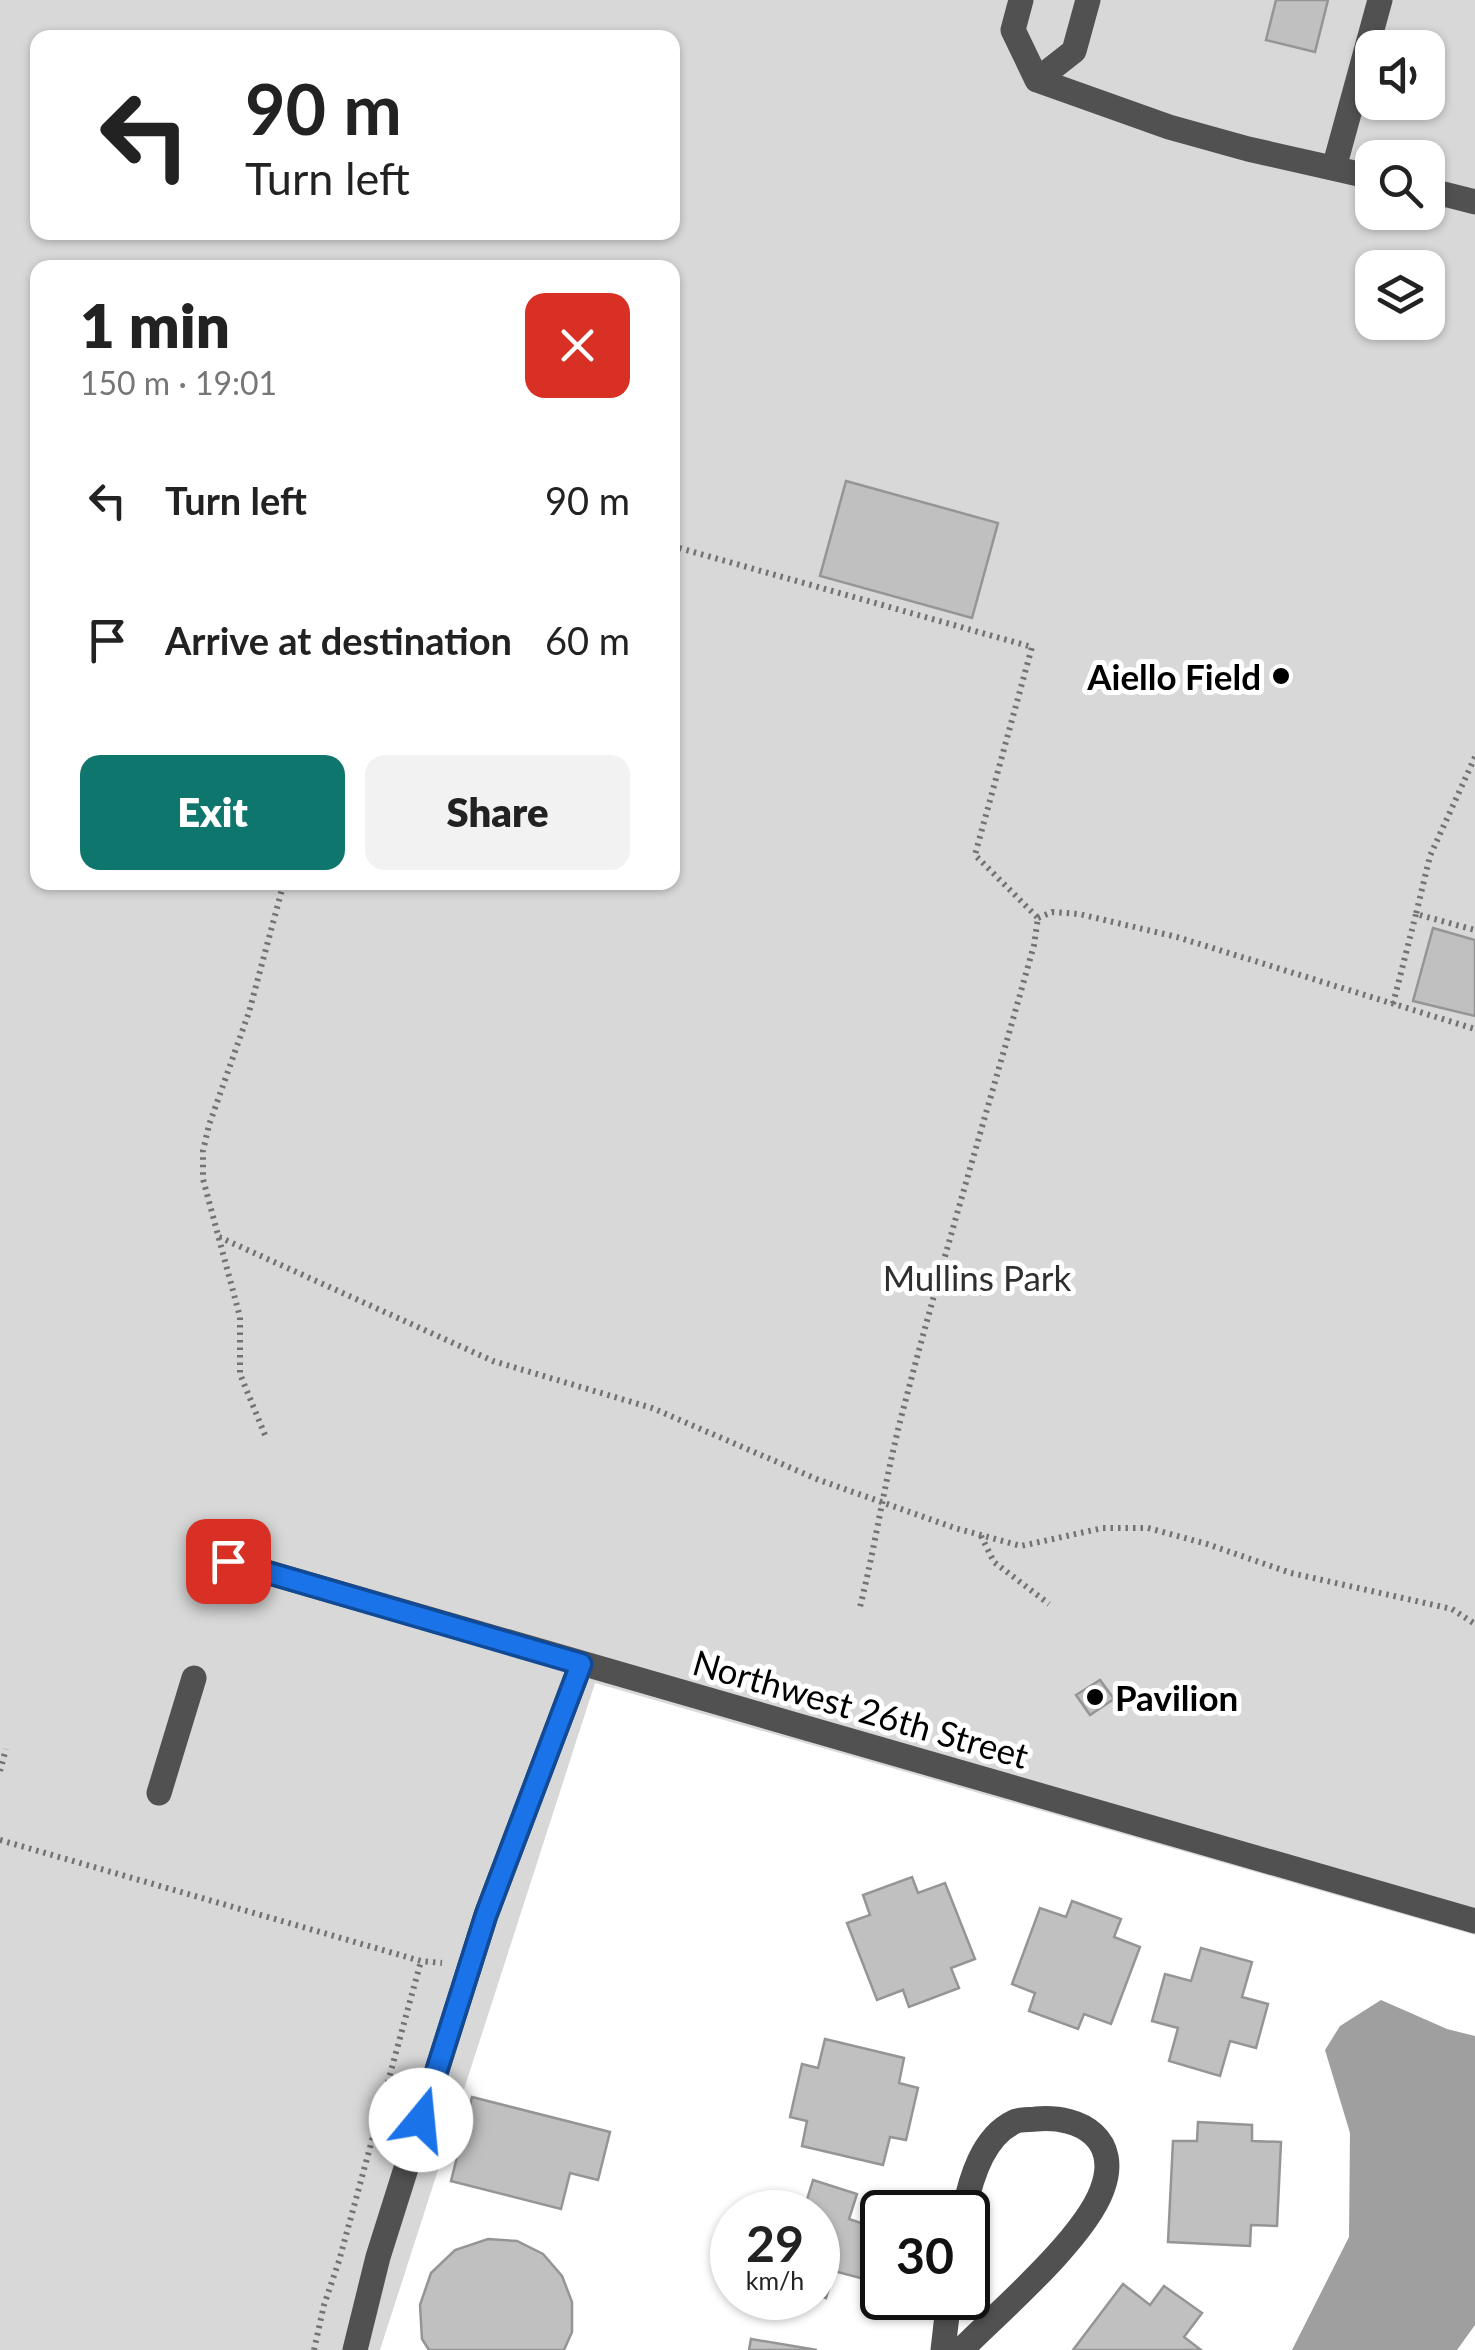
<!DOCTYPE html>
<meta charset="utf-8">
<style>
:root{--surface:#fff;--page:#f2f2f2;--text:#222;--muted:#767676;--accent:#0f766e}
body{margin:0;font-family:Lato,sans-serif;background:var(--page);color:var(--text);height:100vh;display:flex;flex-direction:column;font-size:38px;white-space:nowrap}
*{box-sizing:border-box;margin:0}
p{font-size:32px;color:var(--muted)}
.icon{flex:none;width:55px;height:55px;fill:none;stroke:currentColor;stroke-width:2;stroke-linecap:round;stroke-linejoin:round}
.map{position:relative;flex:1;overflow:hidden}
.details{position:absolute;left:30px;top:260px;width:650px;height:630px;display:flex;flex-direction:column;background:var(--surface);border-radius:20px;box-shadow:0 2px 8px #0004}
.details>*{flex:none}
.banner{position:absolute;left:30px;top:30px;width:650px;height:210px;border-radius:20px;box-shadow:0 2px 8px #0004;background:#fff;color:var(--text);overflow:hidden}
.controls{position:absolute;left:1355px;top:30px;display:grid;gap:20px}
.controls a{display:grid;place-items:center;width:90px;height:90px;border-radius:20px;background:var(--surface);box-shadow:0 2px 8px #0004;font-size:50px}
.speed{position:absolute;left:710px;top:2190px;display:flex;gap:20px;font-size:50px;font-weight:700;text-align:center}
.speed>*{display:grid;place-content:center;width:130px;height:130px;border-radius:50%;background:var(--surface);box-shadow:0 2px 8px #0004;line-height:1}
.speed small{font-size:25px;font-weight:400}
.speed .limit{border:5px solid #111;border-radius:15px;background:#fff;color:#111}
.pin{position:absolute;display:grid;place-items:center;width:85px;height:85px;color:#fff;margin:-42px;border-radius:20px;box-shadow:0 5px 15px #0006}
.me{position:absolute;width:110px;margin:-55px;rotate:17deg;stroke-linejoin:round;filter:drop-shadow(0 0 8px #0008)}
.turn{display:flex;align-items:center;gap:35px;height:210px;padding:0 50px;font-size:45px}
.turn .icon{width:130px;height:130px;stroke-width:2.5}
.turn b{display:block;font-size:70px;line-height:85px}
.round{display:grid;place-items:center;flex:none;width:105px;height:105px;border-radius:20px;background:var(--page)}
.overview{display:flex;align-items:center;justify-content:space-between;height:170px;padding:0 50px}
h1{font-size:60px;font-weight:800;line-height:75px}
.action{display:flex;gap:20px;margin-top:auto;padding:20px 50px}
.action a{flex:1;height:115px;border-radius:20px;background:var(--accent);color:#fff;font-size:40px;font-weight:800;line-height:115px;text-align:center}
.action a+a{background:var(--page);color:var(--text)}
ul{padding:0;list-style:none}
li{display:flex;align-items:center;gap:30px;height:140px;padding:0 50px}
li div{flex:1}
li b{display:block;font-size:38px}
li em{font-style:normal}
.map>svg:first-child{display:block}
</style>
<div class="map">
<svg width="1475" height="2350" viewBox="0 0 1475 2350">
<rect width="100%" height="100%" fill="#fff"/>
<path fill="#d8d8d8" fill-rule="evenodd" d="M0 0H1475V1935L595 1683 380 2350H0ZM38 38H672V232H38ZM1372 48H1428V102H1372ZM1372 158H1428V212H1372ZM38 268H672V882H38ZM1372 268H1428V322H1372Z"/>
<path fill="#9f9f9f" d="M1381 2000 1447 2029 1475 2036V2325L1457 2350H1292L1349 2237 1350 2133 1325 2050 1340 2026Z"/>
<path fill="#c0c0c0" stroke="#959595" stroke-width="2.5" d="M1276 0H1328L1315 52 1266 40Z
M846 481 998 523 972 618 820 576Z
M1433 928 1475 940V1016L1413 1001Z
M1100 1680 1114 1699 1090 1715 1076 1695Z
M912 1877 918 1893 945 1883 975 1959 951 1968 959 1988 909 2007 903 1990 877 2000 847 1923 870 1915 863 1895Z
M1072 1901 1121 1919 1114 1937 1140 1947 1111 2024 1084 2014 1078 2029 1029 2011 1035 1993 1012 1984 1040 1908 1066 1917Z
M1201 1948 1252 1962 1242 1997 1268 2004 1256 2048 1230 2041 1220 2076 1169 2061 1178 2028 1152 2021 1165 1974 1191 1981Z
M825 2039 904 2058 899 2083 918 2088 906 2140 890 2137 883 2165 802 2146 807 2121 790 2117 802 2064 818 2068Z
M472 2097 610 2132 598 2180 570 2173 561 2209 451 2181Z
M1198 2122 1252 2125V2141L1281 2142 1277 2226 1251 2225 1250 2246 1168 2242 1173 2141H1197Z
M813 2180 857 2194 849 2219 882 2230 868 2280 834 2271 826 2298 818 2295V2212H765L770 2196 805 2206Z
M488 2239 517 2241 543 2254 562 2276 572 2302V2332L564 2350H429L422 2339 420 2305 431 2273 455 2250Z
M1123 2284 1150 2305 1164 2286 1202 2313 1184 2337 1201 2350H1073Z
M751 2339 817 2350H749Z"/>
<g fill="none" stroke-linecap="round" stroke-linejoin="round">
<path stroke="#737373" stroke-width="6" stroke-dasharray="2.5 5" stroke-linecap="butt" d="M1390 212 1411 218
M672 546 1032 647 975 855 1038 918 1034 945C990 1102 943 1257 902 1414 885 1479 876 1543 860 1607
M1475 757 1430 856 1416 914 1475 930
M1038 918 1052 912 1079 914 1177 937 1475 1029
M1393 1004 1416 914
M219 1237 493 1361 652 1408 819 1480 955 1528 1021 1546 1103 1528H1148L1207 1544 1291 1573 1452 1609 1475 1624
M265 1435 240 1374V1317L203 1179V1151L209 1125 249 1012 284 882
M981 1536 994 1562 1049 1604
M0 1771 6 1749
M0 1840 421 1961 442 1963
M314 2350 324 2305 339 2261 421 1961"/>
<path stroke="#515151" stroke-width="25" d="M1021 0 1013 30 1037 80 1169 127 1248 149 1372 177
M1037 80 1074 51 1088 0
M1334 168 1380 0
M1428 190 1475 202
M228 1561 1475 1921
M159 1793 194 1678
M355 2350 378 2257 486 1915 581 1664
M943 2350 949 2298
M961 2350C1000 2311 1084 2239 1102 2190 1121 2140 1082 2115 1036 2119 1030 2120 1019 2119 1014 2122 982 2137 970 2181 964 2212"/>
</g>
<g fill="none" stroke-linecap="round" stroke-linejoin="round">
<g stroke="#114b97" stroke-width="25">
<path id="route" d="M228 1561 581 1664 486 1915 421 2120"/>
</g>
<use href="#route" stroke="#1a73e8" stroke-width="18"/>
</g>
<g fill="#000" stroke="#fff" stroke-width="4">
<circle cx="1281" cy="676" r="10"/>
<circle cx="1095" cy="1697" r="10"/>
</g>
<g text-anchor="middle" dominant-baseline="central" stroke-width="10" stroke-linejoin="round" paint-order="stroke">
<g font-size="35" font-weight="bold" fill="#000" stroke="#fff" text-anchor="end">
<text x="1261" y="676">Aiello Field</text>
<text x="1115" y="1697" text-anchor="start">Pavilion</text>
</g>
<g font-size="35" fill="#2f2f2f" stroke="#fff">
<text x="977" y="1277">Mullins Park</text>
</g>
<g font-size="35" fill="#000" stroke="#fff">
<text transform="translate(861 1708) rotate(16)">Northwest 26th Street</text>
</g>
</g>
</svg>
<div class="controls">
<a><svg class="icon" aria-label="sound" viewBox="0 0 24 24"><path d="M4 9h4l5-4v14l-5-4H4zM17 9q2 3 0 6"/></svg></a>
<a><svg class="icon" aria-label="search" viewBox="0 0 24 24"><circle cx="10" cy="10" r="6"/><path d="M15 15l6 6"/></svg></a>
<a><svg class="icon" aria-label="layers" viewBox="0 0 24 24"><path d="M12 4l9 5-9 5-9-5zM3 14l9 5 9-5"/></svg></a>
</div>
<div class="speed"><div>29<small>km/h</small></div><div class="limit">30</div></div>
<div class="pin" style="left:228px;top:1561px;background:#d93025"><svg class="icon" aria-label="arrive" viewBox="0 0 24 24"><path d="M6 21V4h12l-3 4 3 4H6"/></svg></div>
<svg class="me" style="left:421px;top:2120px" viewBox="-20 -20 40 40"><circle r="19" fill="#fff"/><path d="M0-13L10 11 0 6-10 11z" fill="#1a73e8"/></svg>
<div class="banner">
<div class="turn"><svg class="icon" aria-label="left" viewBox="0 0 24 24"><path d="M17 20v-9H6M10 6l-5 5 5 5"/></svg><div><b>90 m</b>Turn left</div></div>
</div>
<section class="details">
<div class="overview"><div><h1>1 min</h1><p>150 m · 19:01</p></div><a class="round" style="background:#d93025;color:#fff"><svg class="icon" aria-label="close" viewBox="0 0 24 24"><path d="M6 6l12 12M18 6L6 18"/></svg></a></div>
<ul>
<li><svg class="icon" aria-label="left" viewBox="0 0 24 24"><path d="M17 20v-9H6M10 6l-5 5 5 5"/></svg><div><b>Turn left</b></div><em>90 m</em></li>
<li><svg class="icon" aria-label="arrive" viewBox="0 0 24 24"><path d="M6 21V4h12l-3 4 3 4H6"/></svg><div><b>Arrive at destination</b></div><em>60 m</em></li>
</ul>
<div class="action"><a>Exit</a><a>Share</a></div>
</section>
</div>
